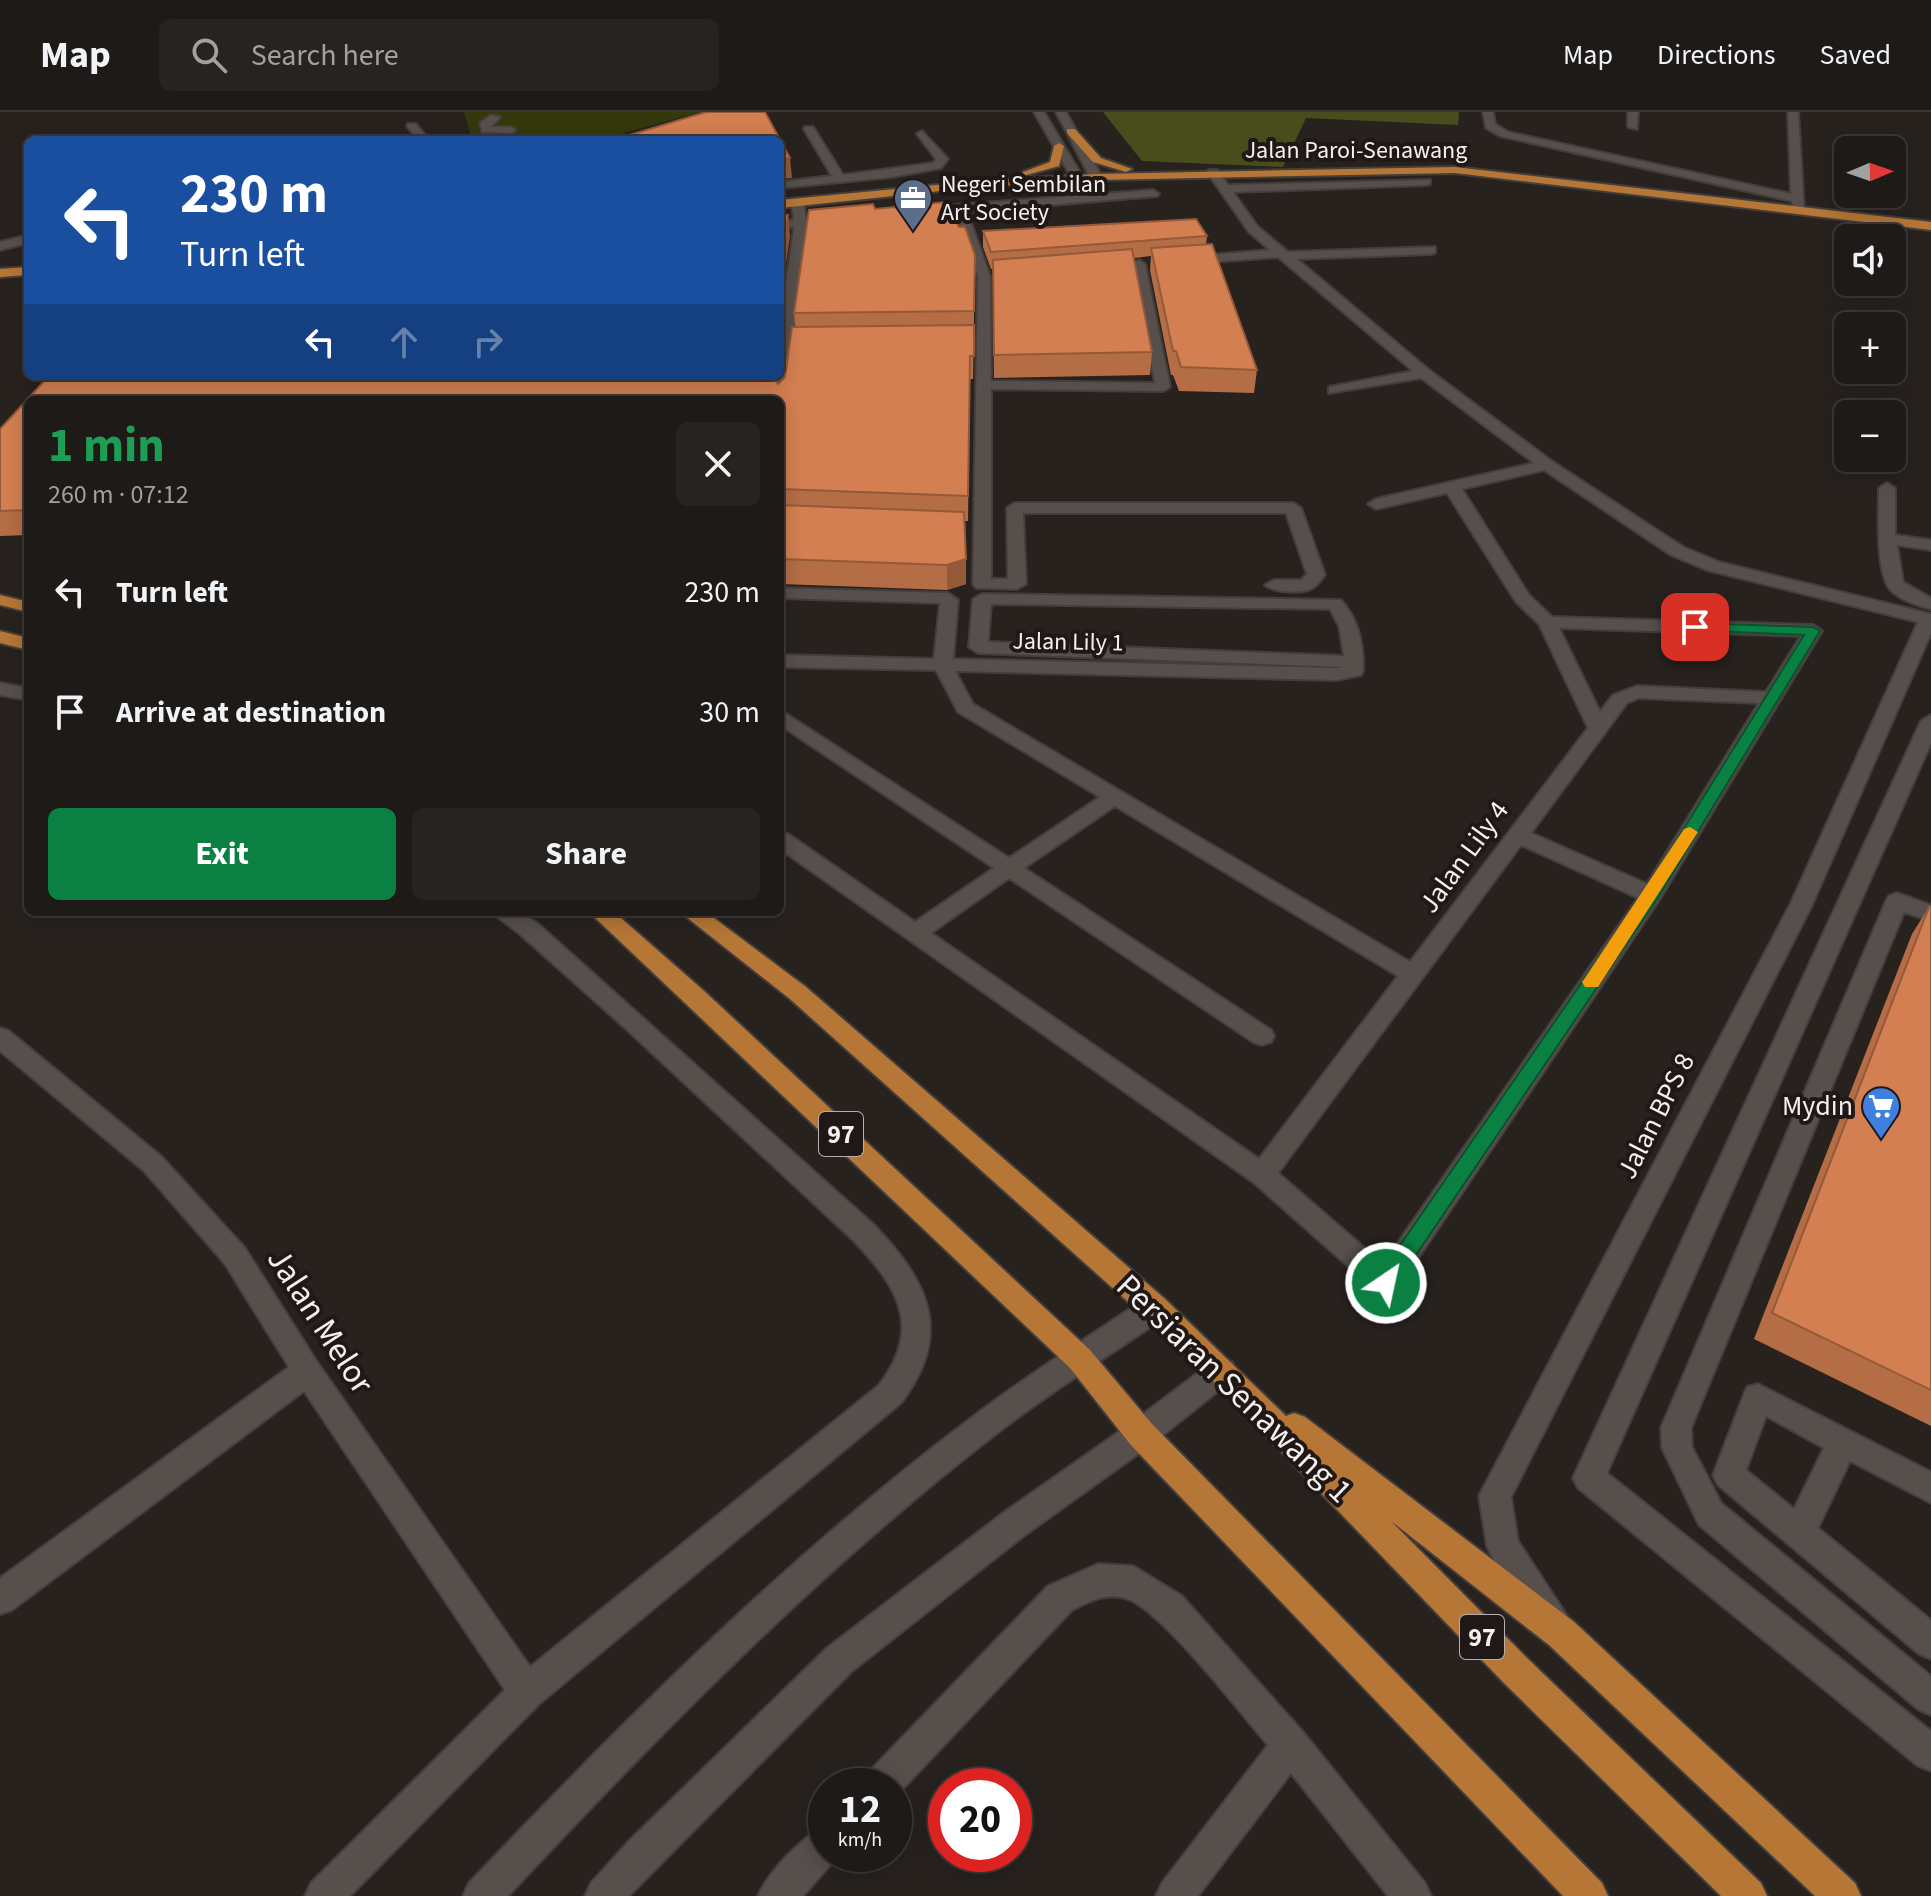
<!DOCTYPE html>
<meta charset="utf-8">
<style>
:root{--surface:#1e1a17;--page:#262320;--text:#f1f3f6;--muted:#a1a1a1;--line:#3c3836;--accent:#0b8043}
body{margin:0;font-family:"Source Sans 3",sans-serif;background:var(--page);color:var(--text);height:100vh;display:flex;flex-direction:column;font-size:30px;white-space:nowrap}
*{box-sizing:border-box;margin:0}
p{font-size:26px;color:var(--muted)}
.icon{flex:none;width:44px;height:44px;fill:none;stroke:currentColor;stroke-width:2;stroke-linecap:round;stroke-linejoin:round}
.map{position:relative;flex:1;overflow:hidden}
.sheet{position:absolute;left:24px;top:284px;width:760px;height:520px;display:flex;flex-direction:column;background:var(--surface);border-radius:12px;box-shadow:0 4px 20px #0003,0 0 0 2px var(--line)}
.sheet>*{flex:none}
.top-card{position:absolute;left:24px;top:24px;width:760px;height:244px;border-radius:12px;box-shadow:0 4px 20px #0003,0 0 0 2px var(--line);background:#1a4fa0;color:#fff;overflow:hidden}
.needle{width:52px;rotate:88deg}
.fabs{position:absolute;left:1834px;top:24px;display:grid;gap:16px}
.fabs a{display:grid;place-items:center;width:72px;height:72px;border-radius:12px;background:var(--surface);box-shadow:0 4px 20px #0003,0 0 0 2px var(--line);font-size:40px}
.speed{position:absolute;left:808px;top:1656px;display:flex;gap:16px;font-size:40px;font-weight:700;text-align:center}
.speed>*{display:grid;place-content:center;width:104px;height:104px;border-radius:50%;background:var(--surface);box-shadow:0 4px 20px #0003,0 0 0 2px var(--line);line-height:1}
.speed small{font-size:20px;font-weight:400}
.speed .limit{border:12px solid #d22;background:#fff;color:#111}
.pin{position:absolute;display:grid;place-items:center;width:68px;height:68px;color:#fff;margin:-34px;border-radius:16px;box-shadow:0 4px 12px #0006}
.me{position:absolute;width:88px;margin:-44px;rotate:34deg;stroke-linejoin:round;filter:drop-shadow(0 0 6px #0008)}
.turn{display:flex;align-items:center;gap:28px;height:168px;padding:0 24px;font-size:36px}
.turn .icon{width:104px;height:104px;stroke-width:2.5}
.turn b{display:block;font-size:56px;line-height:68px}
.lanes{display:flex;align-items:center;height:76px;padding:0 24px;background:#0003;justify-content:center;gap:40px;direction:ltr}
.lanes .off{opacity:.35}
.round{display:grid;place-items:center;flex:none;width:84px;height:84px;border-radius:12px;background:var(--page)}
.overview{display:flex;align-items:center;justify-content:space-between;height:136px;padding:0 24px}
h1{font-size:48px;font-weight:700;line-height:60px;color:#1e9e55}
.action{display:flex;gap:16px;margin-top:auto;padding:16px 24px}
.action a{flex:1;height:92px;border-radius:12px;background:var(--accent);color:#fff;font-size:32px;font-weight:700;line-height:92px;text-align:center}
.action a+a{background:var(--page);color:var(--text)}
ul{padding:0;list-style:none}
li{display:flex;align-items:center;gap:24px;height:120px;padding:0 24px}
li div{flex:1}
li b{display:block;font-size:30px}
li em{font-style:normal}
header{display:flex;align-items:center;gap:48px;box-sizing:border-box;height:112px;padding:0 40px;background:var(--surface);border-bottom:2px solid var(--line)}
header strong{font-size:38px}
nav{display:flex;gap:44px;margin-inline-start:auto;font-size:28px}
.search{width:560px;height:72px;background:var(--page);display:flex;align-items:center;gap:20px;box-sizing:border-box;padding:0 28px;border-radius:12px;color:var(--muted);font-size:30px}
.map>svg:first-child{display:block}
</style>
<header>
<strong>Map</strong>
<div class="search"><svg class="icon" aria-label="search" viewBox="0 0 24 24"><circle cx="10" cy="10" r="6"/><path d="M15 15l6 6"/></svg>Search here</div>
<nav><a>Map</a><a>Directions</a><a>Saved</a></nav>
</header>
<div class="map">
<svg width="1931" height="1784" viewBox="0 0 1931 1784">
<rect width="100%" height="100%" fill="#28221f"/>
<path fill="#34390c" d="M464 0H701L598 28H472Z"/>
<path fill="#474e1b" d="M1103 0H1459L1458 13 1306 6 1283 55 1142 49Z"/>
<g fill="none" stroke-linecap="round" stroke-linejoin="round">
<g stroke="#433d3b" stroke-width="4">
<path id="minor" d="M1034 0H1044L1083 66 1081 68H1073Z
M1056 0H1066L1102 65 1100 67 1090 65Z
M1483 0H1493L1495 12 1508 20 1791 82 1788 0H1798L1804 99 1794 102 1792 89 1500 24 1486 16Z
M1628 0H1638L1637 17 1628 15Z
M491 3 500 5 491 15H511L516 18 511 21 482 20 480 11Z
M408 12H416L429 28H418L407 14Z
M805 15H813L843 63 933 51 936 47 917 22 922 19 948 47 941 56 892 65 780 76V70L832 64 804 17Z
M1209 58H1217L1228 73 1430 68V72L1426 73 1233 80 1257 114 1288 140 1435 135V141L1431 142 1297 147 1429 258 1553 350 1683 435 1719 450 1931 502V521L1812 793 1511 1385 1518 1429 1567 1504 1562 1516 1550 1521 1538 1516 1492 1445 1487 1434 1479 1384 1790 793 1918 510 1707 458 1671 443 1544 358 1462 377 1529 483 1552 505 1813 513 1822 519 1659 788 1396 1179 1386 1183 1376 1179 1253 1070 780 737V720L788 722 915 810 994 756 780 613V598L1009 746 1100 685 958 600 936 558 780 555V543L934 547 940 491 780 486V476L948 481 958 488 953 547 1337 556 1343 555 978 541 969 535 973 487 982 482 1341 488C1359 508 1364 534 1363 559L1361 563 1337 568 955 559 973 592 1410 850 1588 616 1539 512 1516 490 1447 381 1376 397 1368 392 1376 387 1534 351 1421 266 1329 281V275L1413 259 1278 145 1181 152 1180 149 1186 145 1270 138 1249 120 1207 60ZM991 492 1330 497 1339 514 1344 544 988 530ZM1559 516 1801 524 1766 580 1637 574 1613 583 1600 600ZM1639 586 1759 591 1647 772 1531 721 1627 591ZM1115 694 1398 864 1259 1047 931 821 1009 766 1253 930 1262 933 1271 930 1274 924 1271 918 1024 756ZM1521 733 1638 786 1383 1152 1278 1061Z
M1153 78 1159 82 1157 84 967 100 990 164 991 269 1155 271 1133 152 1139 148 1145 152 1170 275 1163 279 991 277V467H1008L1007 396 1015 391H1293L1301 396 1325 463C1321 468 1316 475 1311 477 1300 482 1273 480 1265 473L1274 468H1301L1307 462 1286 401H1023L1026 472 1017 477 976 476 973 472 978 164 955 101 944 102 938 98 944 94Z
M797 86 803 90 806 107 840 104 846 108 840 112 807 114 784 288 780 292V288H770L773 264H780V215L794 115 780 117V109L794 108 791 90Z
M28 123V131L0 138V130Z
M1887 371 1895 376V423L1931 428V438L1897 433 1903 470 1931 486V497C1917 494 1894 486 1887 473 1876 451 1879 400 1879 376Z
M0 571 28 576V588L0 583Z
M1931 603V631L1607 1361 1931 1619V1659L1918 1654 1578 1376 1573 1366 1921 609Z
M1897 781 1931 793V809L1904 800 1691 1316 1692 1335 1721 1391 1931 1564V1603L1919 1598 1699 1413 1662 1336 1661 1316 1886 789 1889 784Z
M491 800H519L537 811 873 1112C929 1170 954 1221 901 1291L539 1592 350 1784H305L311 1771 505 1578 304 1279 12 1498 0 1502V1466L289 1255 225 1152 144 1059 0 939V916L9 919 162 1045 245 1136 317 1250 530 1555 879 1273C924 1215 897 1174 853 1128L625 916 521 823Z
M1155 1184 1165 1187 1169 1196 1165 1205C1109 1244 1050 1280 996 1322 819 1459 660 1621 508 1784H463L469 1771C627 1605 791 1441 975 1303 1029 1262 1088 1225 1145 1187Z
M1222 1246 1232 1250 1237 1259 1232 1268 1152 1332 1025 1423 851 1560 629 1784H585L591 1771 628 1730 827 1536 1003 1401 1130 1312 1212 1250Z
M1758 1272 1931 1360V1391L1850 1349 1818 1416 1931 1508V1547L1919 1542 1718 1373 1713 1363 1743 1285 1747 1275ZM1766 1304 1824 1336 1794 1397 1746 1358Z
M1098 1452 1133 1454 1182 1484 1303 1620 1425 1771 1431 1784H1388L1291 1661 1198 1784H1156L1162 1771 1268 1633C1242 1603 1157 1493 1125 1486 1104 1481 1090 1489 1072 1498L894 1686V1674H863L868 1661 1048 1474Z
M826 1714V1742H840L803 1784H758C768 1761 803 1723 826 1714Z"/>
</g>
<g stroke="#433d3b" stroke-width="4">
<path id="major" d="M1067 17H1075L1101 46 1132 57 1126 60 1093 50 1067 21Z
M1059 31 1064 34 1059 54 1023 64V60L1050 50 1054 34Z
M1455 55 1931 110V118L1455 61 1096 68 978 75 780 96V88L978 69 1096 62Z
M28 155V163L0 165V157Z
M0 483 28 490V500L0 493Z
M0 519 28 526V538L0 531Z
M589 800H614L703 878 1090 1238 1152 1312 1602 1771 1608 1784H1563L1130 1332 1070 1256Z
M680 800H706L806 875 1165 1187 1286 1304 1294 1301 1305 1305 1573 1509 1855 1771 1861 1784H1815L1549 1533 1391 1409 1529 1548 1761 1771 1767 1784H1721L1505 1572 1212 1268 1145 1205 790 887Z"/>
</g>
<use href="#minor" fill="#574f4c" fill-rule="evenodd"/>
<use href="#major" fill="#b67736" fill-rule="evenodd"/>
</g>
<path fill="#b56d46" d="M875 97 959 115 975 143 973 267H970L968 409H965L966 472 947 478 780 472V288H28V423L0 424V317L49 264H570L569 267H770L778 272 785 265 795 215 794 201Z
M983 119 1207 124 1206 132 1257 258 1254 281 1179 279 1173 263H1171L1150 158 1151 144 1134 146 1152 240 1150 263 994 266 993 157H991L983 135Z
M1929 795H1931V1314L1754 1227 1912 822Z"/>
<path fill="#945939" d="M790 46 792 66 780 67V47Z
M788 103 790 124 780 193V159Z
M140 264H166L149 286Z
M347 264H365L353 288 345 267Z
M559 264H570L563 288 558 266Z
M966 447V472L947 478V453Z"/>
<path fill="#d37f51" stroke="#945939" stroke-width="2" d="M706 0H765L790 46 780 47V28H613Z
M946 90 959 115H965L975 143 974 199 794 201 809 98 873 92 875 97Z
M788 103 780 159V104Z
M1196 107 1207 124 991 140 983 119Z
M1212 132 1257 258 1181 255 1176 239H1173L1151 136Z
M1132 137 1152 240 994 243 993 148Z
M974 213V244H970L968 384 780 377V288H28V398L0 399V317L49 264H140V267H159L162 264H347L345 267 364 266 365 264H559L558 266 575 268 576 264H766V267L775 268 778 272 785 265 792 215Z
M780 393 964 400 966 447 947 453 780 447Z
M1929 795H1931V1278L1772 1201Z"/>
<path fill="#0b8043" stroke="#07532c" stroke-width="2" d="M1695 511 1813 515 1820 519 1657 787 1393 1177 1386 1180 1378 1177 1375 1171 1378 1165 1645 779 1804 523 1690 518V512Z"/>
<path fill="#f59e0b" d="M1690 715 1698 720 1598 875H1585L1582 870 1585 866 1684 717Z"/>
<defs>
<g id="office-pin" transform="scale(2)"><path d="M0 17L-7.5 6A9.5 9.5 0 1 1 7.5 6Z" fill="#5c6f8a" stroke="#1f1816"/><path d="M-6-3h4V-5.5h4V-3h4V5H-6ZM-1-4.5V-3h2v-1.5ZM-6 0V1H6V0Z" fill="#fff"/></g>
<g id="supermarket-pin" transform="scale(2)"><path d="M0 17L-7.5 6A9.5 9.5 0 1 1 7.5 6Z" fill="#3f7fe0" stroke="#1f1816"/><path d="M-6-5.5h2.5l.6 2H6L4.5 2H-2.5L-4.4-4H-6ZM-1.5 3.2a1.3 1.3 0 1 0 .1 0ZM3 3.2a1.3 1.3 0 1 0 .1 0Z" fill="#fff"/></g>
</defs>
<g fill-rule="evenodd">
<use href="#office-pin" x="913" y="86"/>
<use href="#supermarket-pin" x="1881" y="994"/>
</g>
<g text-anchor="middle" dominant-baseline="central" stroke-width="8" stroke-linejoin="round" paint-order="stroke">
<g font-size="24" fill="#f5f0ee" stroke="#1f1816">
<text x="1356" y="38">Jalan Paroi-Senawang</text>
<text transform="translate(1068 530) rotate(1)">Jalan Lily 1</text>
</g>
<g font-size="24" fill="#f5f0ee" stroke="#1f1816" text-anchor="start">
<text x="941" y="72">Negeri Sembilan<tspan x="941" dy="28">Art Society</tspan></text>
</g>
<g fill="#1f1816" stroke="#b5afad" stroke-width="2">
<rect x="819" y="1000" width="44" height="44" rx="6"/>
<rect x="1460" y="1503" width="44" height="44" rx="6"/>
</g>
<g font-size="26" font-weight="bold" fill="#f5f0ee">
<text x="841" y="1022">97</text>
<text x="1482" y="1525">97</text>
</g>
<g font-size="28" fill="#f5f0ee" stroke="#1f1816">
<text transform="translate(1464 745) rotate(-54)">Jalan Lily 4</text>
<text transform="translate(1656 1004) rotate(-63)">Jalan BPS 8</text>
</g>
<g font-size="28" fill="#f5f0ee" stroke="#1f1816" text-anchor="end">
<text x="1853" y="994">Mydin</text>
</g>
<g font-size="34" fill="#f5f0ee" stroke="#1f1816">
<text transform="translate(320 1209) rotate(57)">Jalan Melor</text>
<text transform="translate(1234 1277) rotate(44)">Persiaran Senawang 1</text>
</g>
</g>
</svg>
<div class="fabs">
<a><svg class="needle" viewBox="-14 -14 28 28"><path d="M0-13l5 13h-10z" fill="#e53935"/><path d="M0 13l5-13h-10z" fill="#a1a1a1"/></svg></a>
<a><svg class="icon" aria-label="sound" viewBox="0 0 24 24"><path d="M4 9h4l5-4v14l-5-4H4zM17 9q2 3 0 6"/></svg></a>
<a>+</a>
<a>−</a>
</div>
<div class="speed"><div>12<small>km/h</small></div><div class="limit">20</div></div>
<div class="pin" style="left:1695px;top:515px;background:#d93025"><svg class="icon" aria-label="arrive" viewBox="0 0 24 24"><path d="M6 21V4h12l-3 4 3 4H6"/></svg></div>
<svg class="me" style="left:1386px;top:1171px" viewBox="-20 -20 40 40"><circle r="17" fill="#0b8043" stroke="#fff" stroke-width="3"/><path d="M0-11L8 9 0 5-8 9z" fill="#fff"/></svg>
<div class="top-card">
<div class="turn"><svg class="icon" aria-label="left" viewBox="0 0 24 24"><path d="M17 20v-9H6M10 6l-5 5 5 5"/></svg><div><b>230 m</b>Turn left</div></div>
<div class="lanes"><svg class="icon" aria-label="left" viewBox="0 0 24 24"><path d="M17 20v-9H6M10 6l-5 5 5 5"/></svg><svg class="icon off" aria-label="ahead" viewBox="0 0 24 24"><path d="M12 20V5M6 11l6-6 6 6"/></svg><svg class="icon off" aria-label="right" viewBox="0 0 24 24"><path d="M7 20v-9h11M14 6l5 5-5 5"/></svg></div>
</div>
<section class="sheet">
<div class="overview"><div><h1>1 min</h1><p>260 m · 07:12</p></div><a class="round"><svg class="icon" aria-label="close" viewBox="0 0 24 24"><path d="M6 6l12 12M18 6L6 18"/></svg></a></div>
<ul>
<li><svg class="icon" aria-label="left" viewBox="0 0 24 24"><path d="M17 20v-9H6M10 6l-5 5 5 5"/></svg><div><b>Turn left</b></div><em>230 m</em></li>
<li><svg class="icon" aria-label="arrive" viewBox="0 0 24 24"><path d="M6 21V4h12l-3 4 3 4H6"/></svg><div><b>Arrive at destination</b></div><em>30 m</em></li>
</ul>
<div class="action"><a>Exit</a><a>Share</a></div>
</section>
</div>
